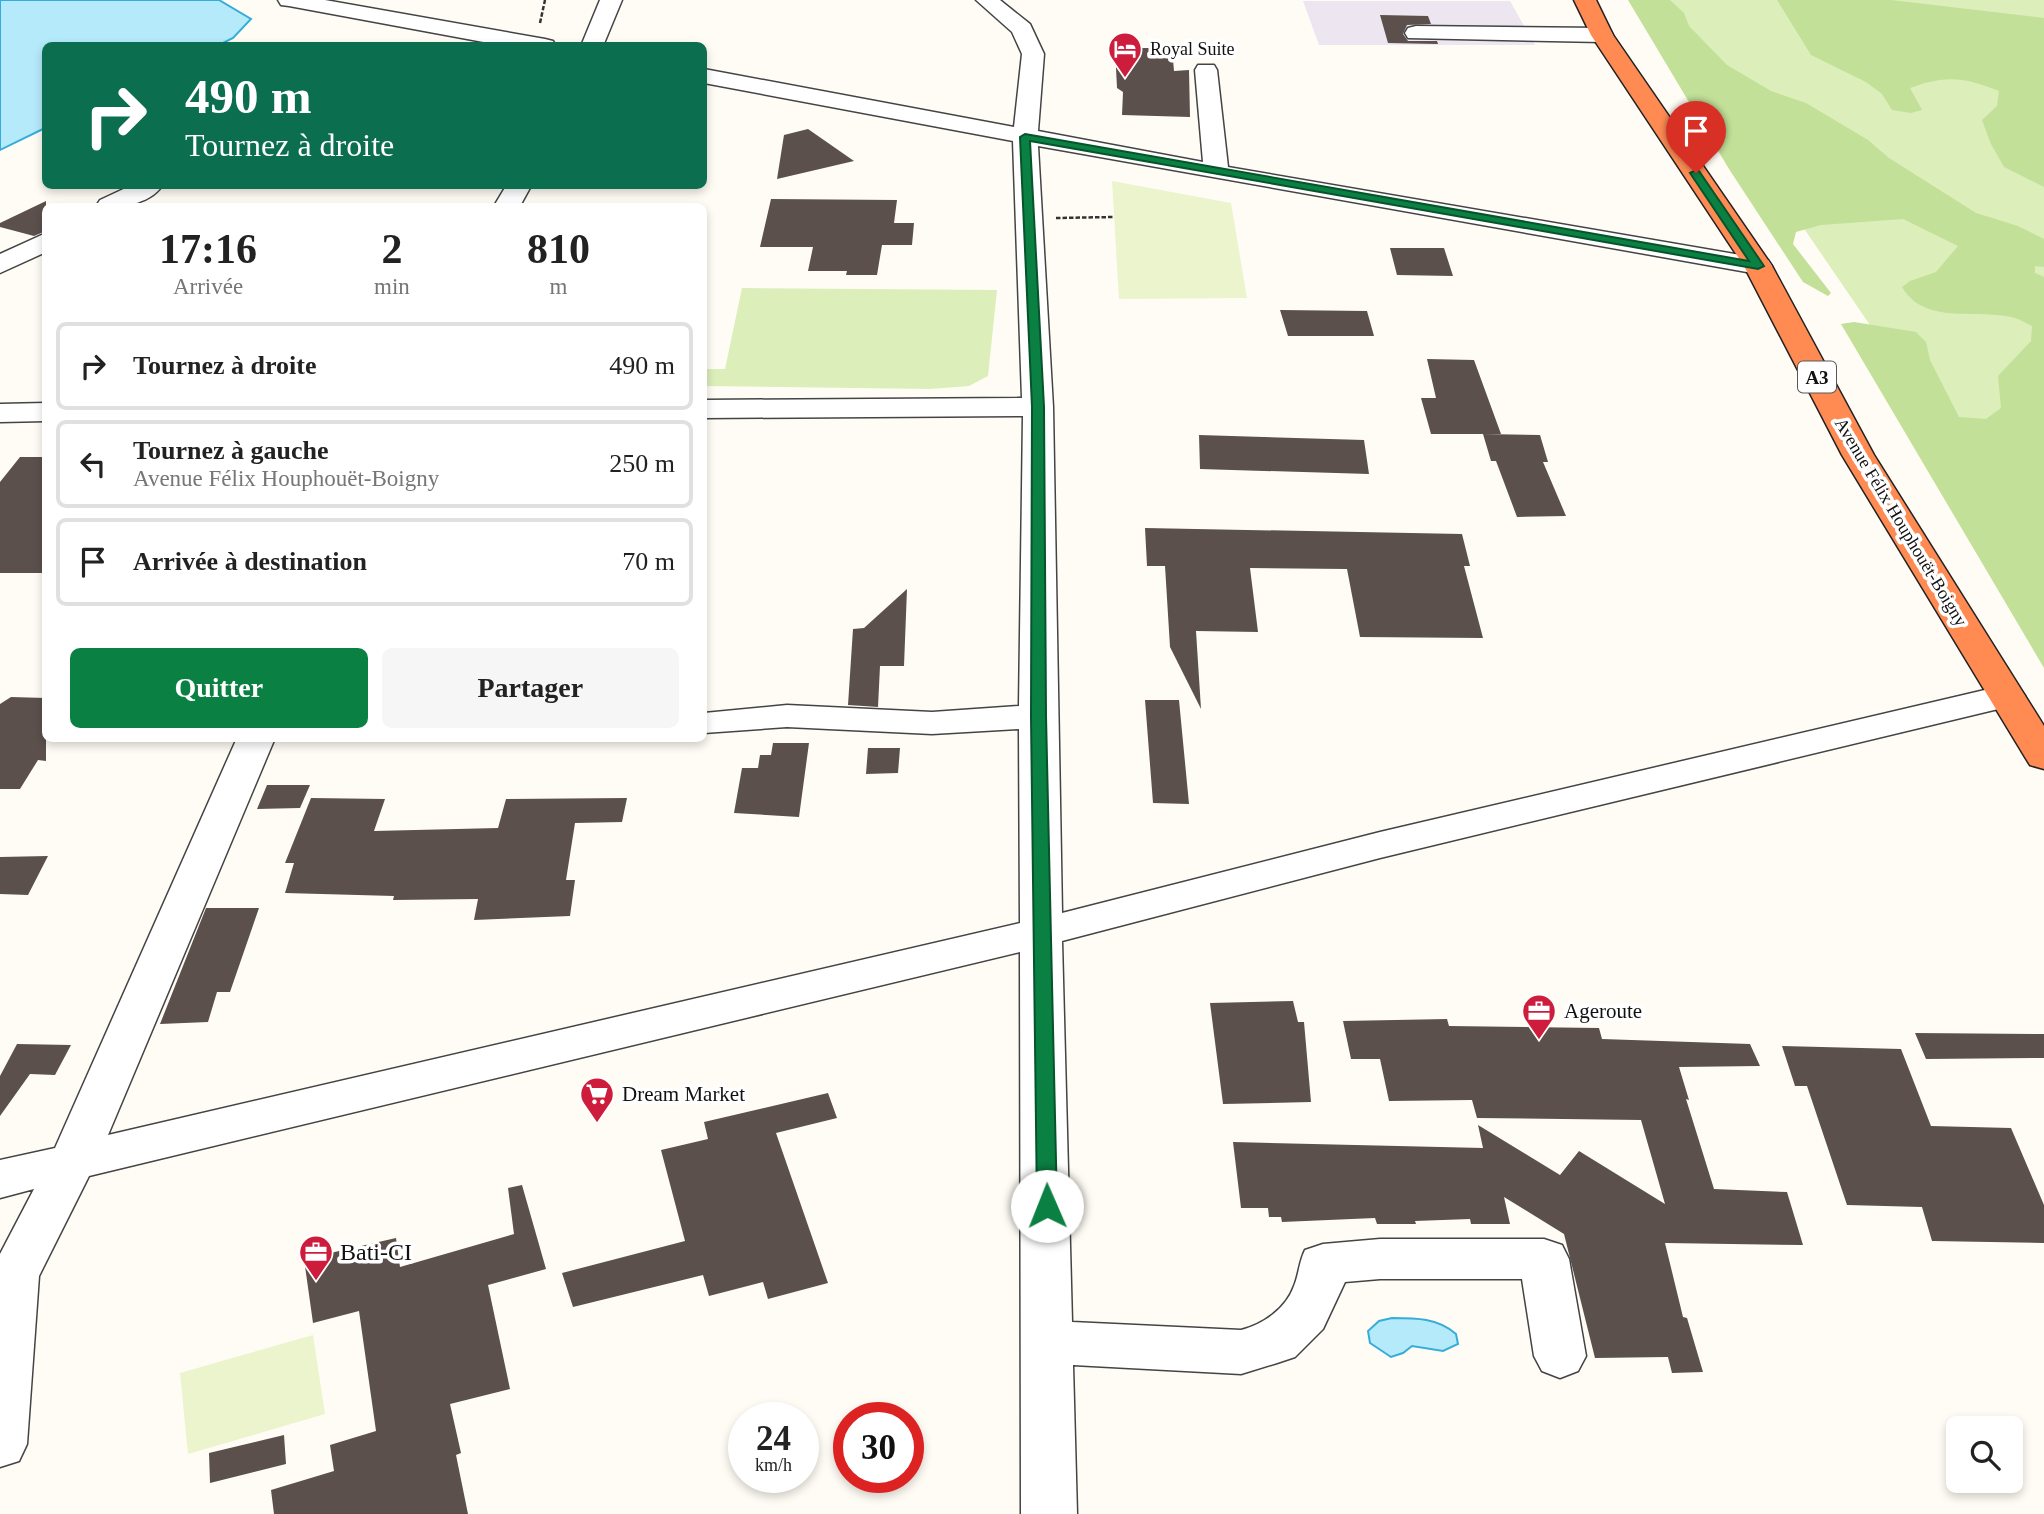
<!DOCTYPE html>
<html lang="fr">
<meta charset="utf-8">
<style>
:root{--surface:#fff;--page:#f6f6f6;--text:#222;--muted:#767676;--line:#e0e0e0;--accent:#0b8043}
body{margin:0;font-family:Georgia,serif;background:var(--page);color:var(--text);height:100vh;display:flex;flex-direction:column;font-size:26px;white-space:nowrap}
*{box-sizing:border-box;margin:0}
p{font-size:23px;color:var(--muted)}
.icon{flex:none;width:38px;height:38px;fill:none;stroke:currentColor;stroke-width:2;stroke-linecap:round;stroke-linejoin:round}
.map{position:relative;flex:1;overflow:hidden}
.side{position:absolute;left:42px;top:203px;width:665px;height:539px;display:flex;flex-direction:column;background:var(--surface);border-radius:10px;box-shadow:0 4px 10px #0003}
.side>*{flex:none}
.banner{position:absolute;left:42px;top:42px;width:665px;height:147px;border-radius:10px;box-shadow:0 4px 10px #0003;background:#0b6e4f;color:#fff;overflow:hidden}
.buttons{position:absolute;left:1946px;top:1416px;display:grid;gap:14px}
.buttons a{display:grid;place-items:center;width:77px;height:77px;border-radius:10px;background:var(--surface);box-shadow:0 4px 10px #0003;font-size:35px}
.speed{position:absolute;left:728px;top:1402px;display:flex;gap:14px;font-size:35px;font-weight:700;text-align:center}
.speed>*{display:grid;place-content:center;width:91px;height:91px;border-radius:50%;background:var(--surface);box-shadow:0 4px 10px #0003;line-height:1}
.speed small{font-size:18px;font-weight:400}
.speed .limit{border:10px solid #d22;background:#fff;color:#111}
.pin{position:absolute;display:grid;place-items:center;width:60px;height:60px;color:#fff;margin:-72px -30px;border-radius:50% 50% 50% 0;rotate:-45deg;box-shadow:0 0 7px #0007}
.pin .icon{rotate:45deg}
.me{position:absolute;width:77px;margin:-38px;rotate:359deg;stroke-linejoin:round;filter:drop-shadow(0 0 5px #0008)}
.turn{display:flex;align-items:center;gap:24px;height:147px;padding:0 28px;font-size:32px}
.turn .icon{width:91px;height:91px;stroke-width:2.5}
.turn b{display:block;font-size:49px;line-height:60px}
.eta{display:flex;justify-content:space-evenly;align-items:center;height:119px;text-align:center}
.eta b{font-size:42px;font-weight:600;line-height:49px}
.cta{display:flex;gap:14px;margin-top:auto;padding:14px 28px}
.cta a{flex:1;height:80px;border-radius:10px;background:var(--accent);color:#fff;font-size:28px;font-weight:600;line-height:80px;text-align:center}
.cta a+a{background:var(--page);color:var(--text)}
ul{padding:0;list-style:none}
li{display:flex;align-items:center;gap:21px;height:88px;margin:0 14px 10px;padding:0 14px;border:4px solid var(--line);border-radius:10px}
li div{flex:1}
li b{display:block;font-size:26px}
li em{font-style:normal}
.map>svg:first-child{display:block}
</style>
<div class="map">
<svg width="2044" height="1514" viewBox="0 0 2044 1514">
<rect width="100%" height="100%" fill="#fffcf5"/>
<path fill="#ede5f0" d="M1303 1H1510L1535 45H1319Z"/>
<path fill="#dceeba" d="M1648 0H2044V580Z
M742 288 997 290 988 376 969 386 930 389 704 386 707 369H725Z"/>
<path fill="#c2e098" d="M1628 0H1670L1684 13 1689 26 1727 65 1771 91 1806 103 1868 140 1889 158 1976 213 2018 226 2044 239V267L2035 266V273L2044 277V668L1841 324 1854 322 1916 332 1926 342 1930 360 1959 417 1986 419 2001 408 1998 376 2031 341 2032 326C2025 323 2018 318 2011 317 1975 309 1924 325 1902 287L1910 281 1936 272 1958 246 1903 219 1821 225 1796 232 1793 244 1831 293 1828 296 1803 282 1729 169Z
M1777 0H1891L2044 18V187L2004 167 1991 144 1982 120 1997 106 1999 91C1964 77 1946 75 1910 88L1922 110 1911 113 1892 110 1882 94 1866 82 1811 55Z"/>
<path fill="#ecf4cd" d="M1112 181 1231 203 1247 298 1119 299Z
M313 1335 325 1414 188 1454 180 1373Z"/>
<path fill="#b5eafb" stroke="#36add8" stroke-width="2" d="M0 0H219L251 19 233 38 219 45 46 46 45 128 0 150Z
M1392 1318C1416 1318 1438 1318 1456 1334L1458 1344 1443 1351 1412 1346 1403 1353 1391 1357 1370 1343 1368 1331 1379 1321Z"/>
<path fill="#5b504c" d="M1380 15 1428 16 1431 24 1407 25 1403 34 1408 41H1437L1438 44 1388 43Z
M1115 48H1172L1174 71 1189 70 1190 117 1122 115 1123 92 1117 88Z
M808 129 854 161 777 179 784 135Z
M771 199 897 200 894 223H914L912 245H882L877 275H846L847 271H808L813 247H760Z
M46 201V231L34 236 0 227V223Z
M1390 248H1444L1453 276 1397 275Z
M1280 310 1367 311 1374 336H1288Z
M1427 359 1474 360 1501 434H1431L1421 398H1436Z
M1483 434 1540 435 1548 462H1543L1566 516 1517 517 1496 461H1491Z
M1199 435 1364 440 1369 474 1200 469Z
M20 457H46V573H0V482Z
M1145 528 1462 534 1470 566H1464L1483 638 1360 637 1347 569 1250 568 1258 632 1196 631 1201 709 1170 647 1165 566H1147Z
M907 589 904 666H880L878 707 848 705 853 629 864 628Z
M11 697 46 698V761L38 760 20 789H0V704Z
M1145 700H1179L1189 804 1153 803Z
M773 743H809L799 817 734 813 742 768H758L760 755H771Z
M868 748H900L898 773 866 774Z
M267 785H310L300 808 257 809Z
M311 798 385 799 374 831 498 828 506 799 627 798 622 822 575 823 566 880H575L570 916 474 920 478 899 393 900 394 896 285 893 294 863H285Z
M48 856 28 895 0 894V857Z
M206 908H259L230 992H217L208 1022 160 1024Z
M1293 1001 1298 1022H1304L1311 1102 1223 1104 1210 1003Z
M1447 1019 1449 1026 1599 1028 1602 1039 1750 1044 1760 1066 1679 1067 1689 1100 1686 1099 1714 1189 1787 1192 1803 1245 1665 1243 1683 1317 1687 1318 1703 1372 1672 1373 1668 1357 1595 1358 1564 1234 1504 1197 1510 1224H1471L1470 1219 1415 1221 1416 1224H1377L1375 1218 1282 1222 1281 1217H1269L1268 1208H1241L1233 1142 1483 1148 1478 1125 1560 1175 1579 1151 1665 1204 1641 1120 1477 1118 1472 1100 1389 1101 1380 1059H1351L1343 1021Z
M1915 1033 2044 1034V1058L1926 1059Z
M17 1044 71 1045 55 1075 30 1074 0 1116V1076Z
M1782 1046 1901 1049 1931 1126 2011 1128 2044 1205V1243L1932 1241 1922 1207 1847 1205 1807 1086H1795Z
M828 1093 837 1118 776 1133 828 1283 768 1299 763 1282 709 1296 703 1275 573 1307 562 1273 685 1241 661 1150 708 1139 704 1122Z
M522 1185 546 1269 488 1285 510 1389 450 1404 461 1453 456 1455 468 1514H274L271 1490 334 1471 330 1445 376 1431 359 1311 313 1323 304 1259 396 1238 400 1267 514 1234 508 1188Z
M284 1435 286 1464 210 1483 209 1453Z"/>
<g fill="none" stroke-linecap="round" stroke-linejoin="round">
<g stroke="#444" stroke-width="3">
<path id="minor" d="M278 0H325L545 39 553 41 556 46H505L289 6 281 5Z
M600 0H622L603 46H581Z
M976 0H1000L1030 24 1044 54 1038 131 1203 162 1195 70 1198 65H1214L1217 70 1228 167 1758 258 1768 260 1772 266 1768 272 1758 274 1038 146 1053 407 1062 913 1380 832 2006 685 2019 688 2025 696 2019 704 1380 858 1062 941 1072 1322 1241 1330C1262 1325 1286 1309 1294 1286 1299 1274 1299 1262 1305 1250L1323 1244 1380 1239H1544L1562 1245 1569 1259 1586 1356 1578 1371 1560 1378 1542 1371 1534 1356 1522 1279H1380L1345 1282 1323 1329 1295 1357 1277 1363 1241 1374 1073 1365 1077 1514H1021L1020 952 89 1176 39 1276 27 1444 19 1461 0 1467V1254L34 1189 0 1198V1160L55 1148 237 738H275L108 1135 1020 923 1019 729 932 734 787 727 704 733V713L787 705 932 712 1019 706 1023 416 704 418V400L1022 398 1013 141 704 83V69L1014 127 1022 54 1012 32Z
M1416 26 1602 28 1610 30 1613 35 1610 40 1602 42 1408 38 1405 33 1408 28Z
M130 186H162C148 206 117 208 96 206L100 200Z
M506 186H531L520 206H494Z
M46 233V252L0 273V254Z
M46 403V421L0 422V404Z"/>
</g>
<g stroke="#222" stroke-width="3">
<path id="highway" d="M1574 0H1596L1613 35 1772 266 1874 455 2044 726V769L2030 765 2025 757 1842 455 1744 266 1591 35Z"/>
</g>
<path stroke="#333" stroke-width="2.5" stroke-dasharray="4.5 2" stroke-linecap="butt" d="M540 23 545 0
M1056 218 1114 217"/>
<use href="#minor" fill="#fff" fill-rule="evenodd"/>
<use href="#highway" fill="#ff8b53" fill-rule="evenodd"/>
</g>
<path fill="#0b8043" stroke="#07532c" stroke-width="2" d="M1025 134 1749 261 1690 173 1696 170 1699 171 1764 266 1758 269 1030 141 1044 407 1046 716 1057 1206 1054 1211 1047 1213 1040 1211 1037 1206 1031 716 1032 407 1020 137Z"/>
<defs>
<g id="hotel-pin" transform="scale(1.75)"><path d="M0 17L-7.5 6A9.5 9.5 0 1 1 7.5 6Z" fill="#ce1c3c" stroke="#fff"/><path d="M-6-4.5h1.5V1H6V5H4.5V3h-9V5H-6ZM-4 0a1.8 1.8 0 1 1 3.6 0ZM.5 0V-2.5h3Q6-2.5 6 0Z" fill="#fff"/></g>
<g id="office-pin" transform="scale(1.75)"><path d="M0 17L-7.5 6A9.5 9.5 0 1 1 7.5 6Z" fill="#ce1c3c" stroke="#fff"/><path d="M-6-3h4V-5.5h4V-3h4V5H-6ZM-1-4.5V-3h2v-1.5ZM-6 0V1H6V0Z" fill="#fff"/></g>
<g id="supermarket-pin" transform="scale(1.75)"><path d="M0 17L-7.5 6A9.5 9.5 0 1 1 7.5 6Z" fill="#ce1c3c" stroke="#fff"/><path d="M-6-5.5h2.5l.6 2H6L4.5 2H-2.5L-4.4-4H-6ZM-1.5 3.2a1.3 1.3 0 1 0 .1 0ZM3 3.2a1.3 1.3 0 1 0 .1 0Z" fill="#fff"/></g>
</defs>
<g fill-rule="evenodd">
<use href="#hotel-pin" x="1125" y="49"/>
<use href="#office-pin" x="1539" y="1011"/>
<use href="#supermarket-pin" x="597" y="1094"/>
<use href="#office-pin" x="316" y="1252"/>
</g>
<g text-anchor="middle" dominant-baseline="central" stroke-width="7" stroke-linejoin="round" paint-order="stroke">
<g font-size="18" fill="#111" stroke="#fff" text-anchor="start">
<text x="1150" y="49">Royal Suite</text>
</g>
<g font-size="18" fill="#111" stroke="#fff">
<text transform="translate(1901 522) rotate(59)">Avenue Félix Houphouët-Boigny</text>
</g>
<rect fill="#fff" stroke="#585858" stroke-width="2" x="1798" y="361.5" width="38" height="31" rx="5"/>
<g font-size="19" font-weight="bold" fill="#111">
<text x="1817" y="377">A3</text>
</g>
<g font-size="21" fill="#111" stroke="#fff" text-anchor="start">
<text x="1564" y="1011">Ageroute</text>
<text x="622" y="1094">Dream Market</text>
</g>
<g font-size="24" fill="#111" stroke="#fff" text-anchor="start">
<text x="340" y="1252">Bati-CI</text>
</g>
</g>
</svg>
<div class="buttons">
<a><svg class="icon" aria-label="search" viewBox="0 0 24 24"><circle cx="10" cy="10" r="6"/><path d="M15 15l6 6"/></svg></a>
</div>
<div class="speed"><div>24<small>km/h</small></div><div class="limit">30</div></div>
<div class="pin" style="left:1696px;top:173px;background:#d93025"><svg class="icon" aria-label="arrive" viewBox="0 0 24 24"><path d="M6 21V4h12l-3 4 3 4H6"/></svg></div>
<svg class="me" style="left:1047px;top:1206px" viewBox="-20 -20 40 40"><circle r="19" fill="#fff"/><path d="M0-13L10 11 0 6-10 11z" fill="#0b8043"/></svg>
<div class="banner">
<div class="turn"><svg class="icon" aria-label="right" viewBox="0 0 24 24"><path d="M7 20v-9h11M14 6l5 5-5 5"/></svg><div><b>490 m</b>Tournez à droite</div></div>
</div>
<section class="side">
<div class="eta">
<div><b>17:16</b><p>Arrivée</p></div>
<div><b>2</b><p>min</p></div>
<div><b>810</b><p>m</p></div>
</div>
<ul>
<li><svg class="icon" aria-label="right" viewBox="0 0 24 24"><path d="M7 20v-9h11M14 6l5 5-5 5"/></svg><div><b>Tournez à droite</b></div><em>490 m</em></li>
<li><svg class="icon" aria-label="left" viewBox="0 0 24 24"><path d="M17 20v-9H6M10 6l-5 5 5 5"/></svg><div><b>Tournez à gauche</b><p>Avenue Félix Houphouët-Boigny</p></div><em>250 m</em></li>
<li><svg class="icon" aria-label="arrive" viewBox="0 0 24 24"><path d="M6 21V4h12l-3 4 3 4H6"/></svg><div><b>Arrivée à destination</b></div><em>70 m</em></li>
</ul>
<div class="cta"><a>Quitter</a><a>Partager</a></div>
</section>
</div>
